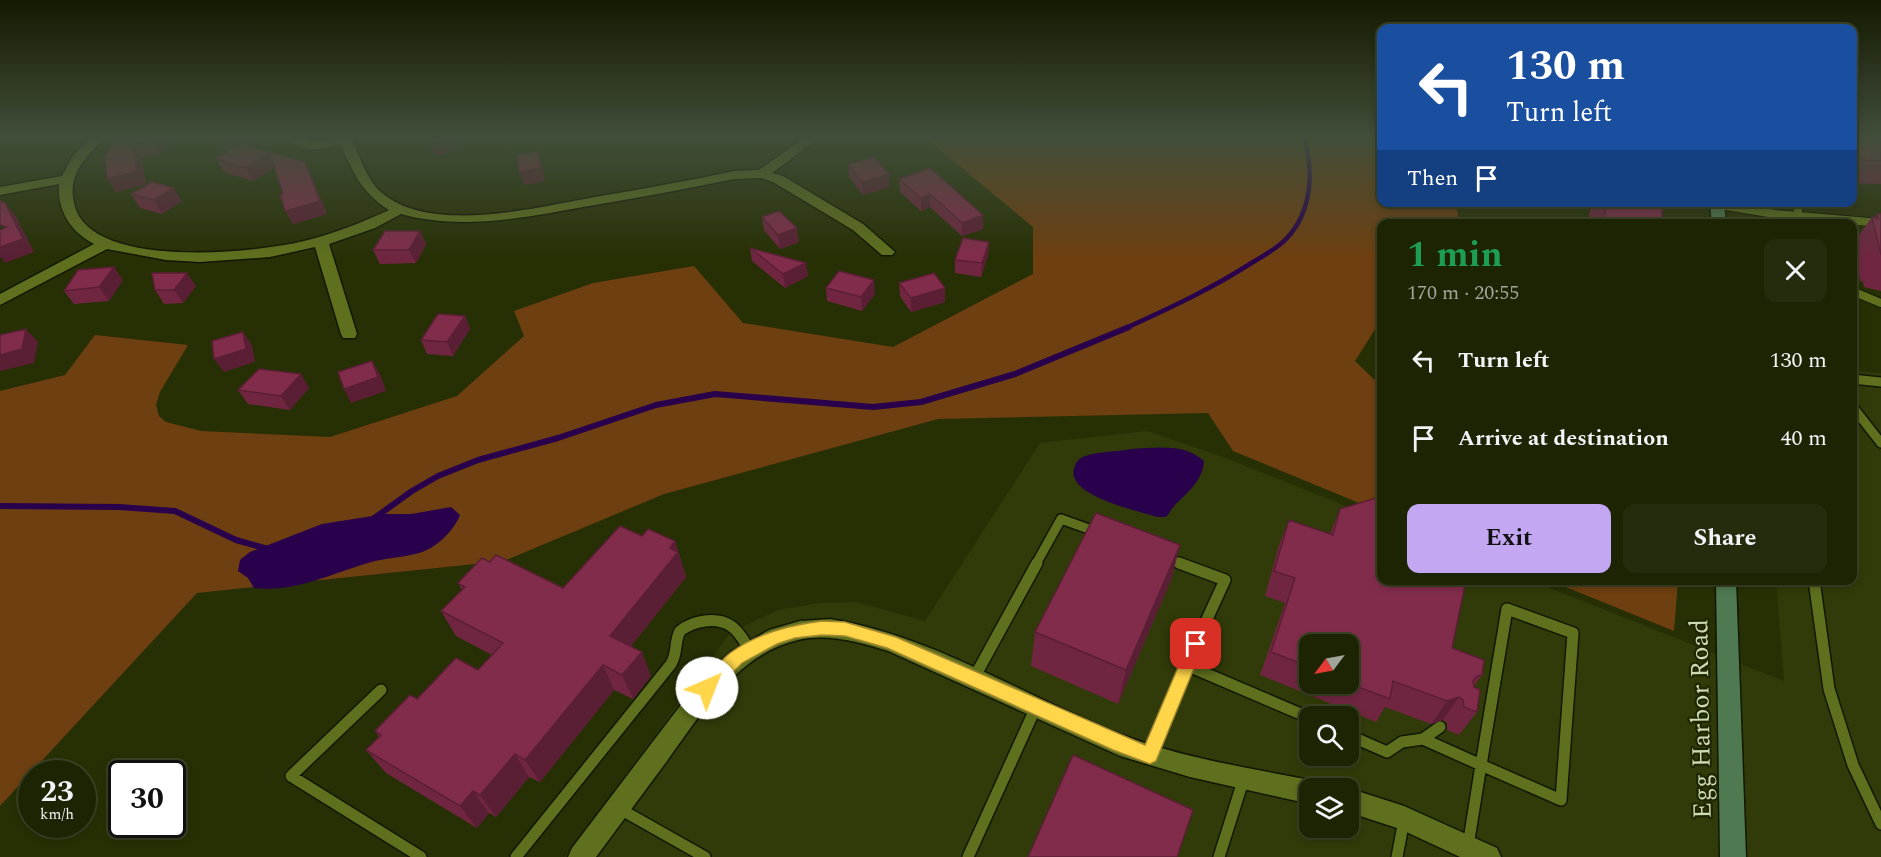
<!DOCTYPE html>
<meta charset="utf-8">
<style>
:root{--surface:#1d2403;--page:#252c0d;--text:#f1f3f6;--muted:#a0a49a;--line:#3b4125;--accent:#c3a7f2}
body{margin:0;font-family:Spectral,serif;background:var(--page);color:var(--text);height:100vh;display:flex;flex-direction:column;font-size:22px;white-space:nowrap}
*{box-sizing:border-box;margin:0}
p{font-size:20px;color:var(--muted)}
.icon{flex:none;width:33px;height:33px;fill:none;stroke:currentColor;stroke-width:2;stroke-linecap:round;stroke-linejoin:round}
.map{position:relative;flex:1;overflow:hidden}
.panel{position:absolute;left:1377px;top:219px;width:480px;height:366px;display:flex;flex-direction:column;background:var(--surface);border-radius:12px;box-shadow:0 3px 9px #0003,0 0 0 2px var(--line)}
.panel>*{flex:none}
.top-card{position:absolute;left:1377px;top:24px;width:480px;height:183px;border-radius:12px;box-shadow:0 3px 9px #0003,0 0 0 2px var(--line);background:#1a4fa0;color:#fff;overflow:hidden}
.needle{width:39px;rotate:238deg}
.fabs{position:absolute;left:1299px;top:634px;display:grid;gap:12px}
.fabs a{display:grid;place-items:center;width:60px;height:60px;border-radius:12px;background:var(--surface);box-shadow:0 3px 9px #0003,0 0 0 2px var(--line);font-size:30px}
.speed{position:absolute;left:18px;top:760px;display:flex;gap:12px;font-size:30px;font-weight:700;text-align:center}
.speed>*{display:grid;place-content:center;width:78px;height:78px;border-radius:50%;background:var(--surface);box-shadow:0 3px 9px #0003,0 0 0 2px var(--line);line-height:1}
.speed small{font-size:15px;font-weight:400}
.speed .limit{border:3px solid #111;border-radius:9px;background:#fff;color:#111}
.pin{position:absolute;display:grid;place-items:center;width:51px;height:51px;color:#fff;margin:-26px;border-radius:12px;box-shadow:0 3px 9px #0006}
.me{position:absolute;width:66px;margin:-33px;rotate:44deg;stroke-linejoin:round;filter:drop-shadow(0 0 4px #0008)}
.turn{display:flex;align-items:center;gap:21px;height:126px;padding:0 30px;font-size:27px}
.turn .icon{width:78px;height:78px;stroke-width:2.5}
.turn b{display:block;font-size:42px;line-height:51px}
.then{display:flex;align-items:center;height:57px;padding:0 30px;background:#0003;gap:12px;font-size:22px}
.round{display:grid;place-items:center;flex:none;width:63px;height:63px;border-radius:12px;background:var(--page)}
.head{display:flex;align-items:center;justify-content:space-between;height:102px;padding:0 30px}
h1{font-size:36px;font-weight:700;line-height:45px;color:#1e9e55}
.button{display:flex;gap:12px;margin-top:auto;padding:12px 30px}
.button a{flex:1;height:69px;border-radius:12px;background:var(--accent);color:#111;font-size:24px;font-weight:700;line-height:69px;text-align:center}
.button a+a{background:var(--page);color:var(--text)}
ul{padding:0;list-style:none}
li{display:flex;align-items:center;gap:18px;height:78px;padding:0 30px}
li div{flex:1}
li b{display:block;font-size:22px}
li em{font-style:normal}
.map>svg:first-child{display:block}
</style>
<div class="map">
<svg width="1881" height="857" viewBox="0 0 1881 857">
<rect width="100%" height="100%" fill="#273004"/>
<path fill="#303b09" fill-rule="evenodd" d="M1853 371 1881 373V857H565L730 633 778 610 820 603 856 602 925 621 1040 443 1147 431 1223 457 1381 520 1382 580 1532 581 1784 681 1776 581 1852 580ZM1310 645H1348V684H1310ZM1310 717H1348V756H1310ZM1310 789H1348V828H1310Z"/>
<path fill="#6e3f10" d="M932 138H1381L1382 202 1455 203 1460 223 1382 224 1381 312 1379 323 1355 361 1381 386V512L1233 451 1208 413 938 419 664 494 504 561 197 593 0 806V391L65 375 95 335 188 345 160 392 156 405 159 416 166 422 201 431 330 437 457 396 524 336 514 311 593 283 694 266 743 323 893 347 1033 274V227L928 140Z
M1551 581H1678L1674 631Z"/>
<path fill="#29004c" d="M1131 449C1156 448 1184 443 1204 461 1203 480 1187 493 1175 505 1171 509 1170 513 1166 517H1157C1139 511 1067 496 1074 469 1076 462 1078 459 1085 456 1099 451 1117 452 1131 449Z
M451 507 460 515C455 528 442 542 429 549 413 557 393 557 375 561 334 572 297 593 254 588L248 578 238 571 240 560 250 552 322 524 385 514H411Z"/>
<g fill="none" stroke-linecap="round" stroke-linejoin="round">
<path stroke="#29004c" stroke-width="4.5" d="M1126 328C1170 308 1213 288 1253 262 1265 255 1278 248 1287 238 1312 211 1314 172 1304 138"/>
<path stroke="#29004c" stroke-width="6" d="M0 506 119 507 175 511 236 540 268 549
M373 519 412 491 438 476 478 460 558 438 656 405 715 394 873 407 921 402 1015 374 1129 327"/>
<g stroke="#121701" stroke-width="10">
<path id="service-far2" d="M1702 202 1775 214 1881 223
M1798 202V216
M1852 291 1881 303"/>
</g>
<g stroke="#121701" stroke-width="12">
<path id="service-far1" d="M1852 379 1881 382
M1852 406 1881 443
M1166 558 1183 564
M1036 564 1061 519 1097 532"/>
</g>
<g stroke="#121701" stroke-width="14">
<path id="service" d="M1814 580 1829 689 1853 765 1881 824
M1507 609 1573 633 1561 800 1481 765Z
M1186 665 1310 718
M974 678 1037 563
M381 690 291 776 421 857
M1348 735 1387 752 1402 742 1423 739 1481 765
M1423 739 1440 727
M1150 755 1186 665 1225 580 1179 563
M620 809 705 857
M1468 846 1481 765
M516 857 671 664C678 653 674 642 680 631 693 621 716 616 731 626 739 631 744 641 749 649
M968 857 1036 707
M1219 857 1244 778
M1397 857 1404 820"/>
</g>
<g stroke="#121701" stroke-width="3">
<path id="minor" d="M89 138H104C94 150 82 159 76 174 71 186 72 198 76 210 99 269 255 253 304 241 333 234 361 223 389 210 362 193 353 173 341 145 323 149 301 155 287 138H302L311 142 352 138C359 156 367 180 382 193 431 235 538 207 595 197 642 189 688 181 734 171L759 170 804 138H819L772 173 783 176 863 224 895 252 892 255H882L853 230 773 182 761 178 734 179C686 189 637 198 589 206 527 217 463 231 401 214L375 228 329 244 357 334 355 338H343L341 334 315 247 270 257 200 262 166 260 107 249 0 305V294L94 244C71 232 57 211 59 184L0 195V187L62 176 73 156Z
M830 619C935 636 1026 698 1125 736 1184 758 1248 768 1310 780L1319 784 1321 789H1310V804L1190 777 1120 756 888 651C859 642 828 633 798 640 737 654 701 714 667 761 643 793 620 825 596 857H568L572 848 699 681 731 652 769 630 800 621Z
M1348 788 1404 806 1497 848 1501 857H1460L1400 829 1348 812V789H1346Z"/>
</g>
<g stroke="#121701" stroke-width="3">
<path id="secondary" d="M1710 202H1724L1726 224H1712Z
M1716 580H1736L1746 857H1720Z"/>
</g>
<use href="#service-far2" stroke="#5e701d" stroke-width="8"/>
<use href="#service-far1" stroke="#5e701d" stroke-width="9"/>
<use href="#service" stroke="#5e701d" stroke-width="11"/>
<use href="#minor" fill="#5e701d" fill-rule="evenodd"/>
<use href="#secondary" fill="#4f7950" fill-rule="evenodd"/>
</g>
<path fill="#702641" fill-rule="evenodd" d="M117 138H171L160 155 141 157 146 184 116 192 107 179Z
M254 138 250 147 311 175 327 214 293 224 275 167 253 181 224 172 216 159 234 149 224 150Z
M1852 138H1881V184L1852 183Z
M848 164 889 187 863 195 849 177Z
M930 168 983 229 962 236 930 207 921 211 900 192 899 179Z
M131 194 182 201 162 214 140 208Z
M1591 202H1662V224H1588Z
M1877 214H1881V291L1864 287 1863 282 1860 281 1853 243 1872 217 1874 218Z
M762 217 799 242 780 249 764 230Z
M420 231 426 244 416 263 380 264 373 250Z
M989 242 988 255 981 277 955 273V260Z
M750 248 808 276 785 288 752 261Z
M123 280 109 301 74 304 64 291Z
M899 283 945 302 911 312 900 296Z
M196 286 183 303 164 304 155 290Z
M826 288 875 294 862 311 827 301Z
M465 316 470 329 453 356 427 354 421 340Z
M309 388 290 410 248 404 238 390Z
M1340 509 1452 648 1482 675 1474 686 1477 712 1459 735 1447 730V723L1443 720 1431 724 1385 707 1376 722 1260 675 1285 603 1265 596 1279 545 1289 520 1330 534ZM1310 645H1348V684H1310Z
M642 536 675 541 686 577 631 646 651 676 633 699 614 690 540 782 529 777 496 817 489 813 477 828 386 773 366 750 379 737 375 731 478 670 492 655 456 636 441 611 462 590 458 583 490 562 563 588Z
M1180 545 1171 580 1118 704 1031 666 1035 632Z"/>
<path fill="#5b1f35" d="M155 138H171L160 155 152 142Z
M218 138H254L250 147 224 150Z
M449 138H457L461 149 436 156 431 143Z
M133 144 141 157 146 184 116 192 107 179Z
M538 152 542 165 545 181 524 185 519 172Z
M270 153 277 166 253 181 246 168Z
M305 162 311 175 327 214 293 224 285 211Z
M889 174V187L863 195 862 182Z
M174 188 182 201 162 214 154 200Z
M930 194V207L921 211V198Z
M5 203 16 216 34 252 5 263 0 256V247L23 239Z
M983 215V229L962 236V223Z
M797 228 799 242 780 249 778 235Z
M420 231 426 244 416 263 409 250Z
M989 242 988 255 981 277 982 263Z
M806 263 808 276 785 288 783 274Z
M114 267 123 280 109 301 99 287Z
M187 273 196 286 183 303 174 290Z
M874 280 875 294 862 311 861 297Z
M945 288V302L911 312V298Z
M465 316 470 329 453 356 447 342Z
M26 329 38 342 34 363 0 371V355Z
M243 332 252 345 255 362 224 372 214 359Z
M372 361 380 374 386 391 351 403 344 389Z
M301 374 309 388 290 410 281 396Z
M675 541 686 577 620 660 610 636 670 548Z
M1180 545 1171 580 1118 704 1126 670Z
M642 652 651 676 633 699 622 675Z
M603 665 614 690 540 782 525 760Z
M1459 697 1443 720 1431 724 1447 701Z
M515 754 529 777 496 817 480 795Z
M473 791 489 813 477 828 460 806Z"/>
<path fill="#822c4c" stroke="#5b1f35" stroke-width="1.5" d="M117 138H155L152 142 133 144 137 171 107 179 105 156Z
M429 138H449L431 143Z
M1852 140 1881 142V161L1852 159Z
M241 144 305 162 320 201 285 211 280 194H283L270 153 246 168 216 159Z
M538 152 541 168 519 172 517 155Z
M874 157 889 174 862 182 848 164Z
M930 168 983 215 962 223 930 194 921 198 899 179Z
M152 182 174 188 154 200 131 194Z
M0 201 5 203 23 239 0 247V230L7 227 0 225Z
M1606 202H1662V224H1613L1604 221Z
M779 211 797 228 778 235 762 217Z
M1877 214H1881V255L1872 217 1878 219Z
M385 231H420L409 250H373Z
M963 238 989 242 982 263 955 260Z
M750 248 806 263 783 274Z
M114 267 99 287 64 291 78 270Z
M839 271 874 280 861 297 826 288Z
M152 273H187L174 290H155Z
M934 273 945 288 911 298 899 283Z
M438 314 465 316 447 342 421 340Z
M26 329 22 349 0 355V335Z
M243 332 246 349 214 359 212 341Z
M372 361 378 377 344 389 338 372Z
M259 369 301 374 281 396 238 390Z
M1376 498 1382 500V580H1466L1452 648 1484 660 1482 675 1477 676 1473 681 1474 687 1480 690 1477 712 1464 707 1463 700 1459 697 1447 701 1393 681 1390 699 1348 683V645H1310V667L1271 652 1295 578 1274 571 1289 520 1333 535 1340 509Z
M1096 513 1180 545 1126 670 1035 632Z
M620 526 642 536 648 529 675 541 670 548 678 552 610 636 642 652 622 675 603 665 525 760 515 754 480 795 473 791 460 806 366 750 381 735 375 731 410 695 417 699 456 658 478 670 503 643 441 611 465 587 458 583 482 558 490 562 496 555 563 588Z
M1073 755 1193 810 1177 857H1028Z"/>
<linearGradient id="sky" x2="0" y2="1"><stop stop-color="#151a02"/><stop offset="0.53" stop-color="#414e3a"/><stop offset="1" stop-color="#414e3a" stop-opacity="0"/></linearGradient>
<rect width="1881" height="258" fill="url(#sky)"/>
<path fill="#ffd54a" stroke="#a68a30" stroke-width="1.5" d="M822 621 845 622 896 637 1145 745 1190 639 1196 637 1202 639 1204 644 1156 761 1150 764 1113 750 887 648 845 636 822 635 795 638 777 644 742 663 713 693 707 695 701 693 698 688 701 682C710 673 720 661 730 653 757 633 790 625 822 621Z"/>
<g text-anchor="middle" dominant-baseline="central" stroke-width="4.5" stroke-linejoin="round" paint-order="stroke">
<g font-size="26" fill="#cedab3" stroke="#1e2600">
<text transform="translate(1701 719) rotate(-91)">Egg Harbor Road</text>
</g>
</g>
</svg>
<div class="fabs">
<a><svg class="needle" viewBox="-14 -14 28 28"><path d="M0-13l5 13h-10z" fill="#e53935"/><path d="M0 13l5-13h-10z" fill="#a0a49a"/></svg></a>
<a><svg class="icon" aria-label="search" viewBox="0 0 24 24"><circle cx="10" cy="10" r="6"/><path d="M15 15l6 6"/></svg></a>
<a><svg class="icon" aria-label="layers" viewBox="0 0 24 24"><path d="M12 4l9 5-9 5-9-5zM3 14l9 5 9-5"/></svg></a>
</div>
<div class="speed"><div>23<small>km/h</small></div><div class="limit">30</div></div>
<div class="pin" style="left:1196px;top:644px;background:#d93025"><svg class="icon" aria-label="arrive" viewBox="0 0 24 24"><path d="M6 21V4h12l-3 4 3 4H6"/></svg></div>
<svg class="me" style="left:707px;top:688px" viewBox="-20 -20 40 40"><circle r="19" fill="#fff"/><path d="M0-13L10 11 0 6-10 11z" fill="#ffd54a"/></svg>
<div class="top-card">
<div class="turn"><svg class="icon" aria-label="left" viewBox="0 0 24 24"><path d="M17 20v-9H6M10 6l-5 5 5 5"/></svg><div><b>130 m</b>Turn left</div></div>
<div class="then">Then<svg class="icon" aria-label="arrive" viewBox="0 0 24 24"><path d="M6 21V4h12l-3 4 3 4H6"/></svg></div>
</div>
<section class="panel">
<div class="head"><div><h1>1 min</h1><p>170 m · 20:55</p></div><a class="round"><svg class="icon" aria-label="close" viewBox="0 0 24 24"><path d="M6 6l12 12M18 6L6 18"/></svg></a></div>
<ul>
<li><svg class="icon" aria-label="left" viewBox="0 0 24 24"><path d="M17 20v-9H6M10 6l-5 5 5 5"/></svg><div><b>Turn left</b></div><em>130 m</em></li>
<li><svg class="icon" aria-label="arrive" viewBox="0 0 24 24"><path d="M6 21V4h12l-3 4 3 4H6"/></svg><div><b>Arrive at destination</b></div><em>40 m</em></li>
</ul>
<div class="button"><a>Exit</a><a>Share</a></div>
</section>
</div>
